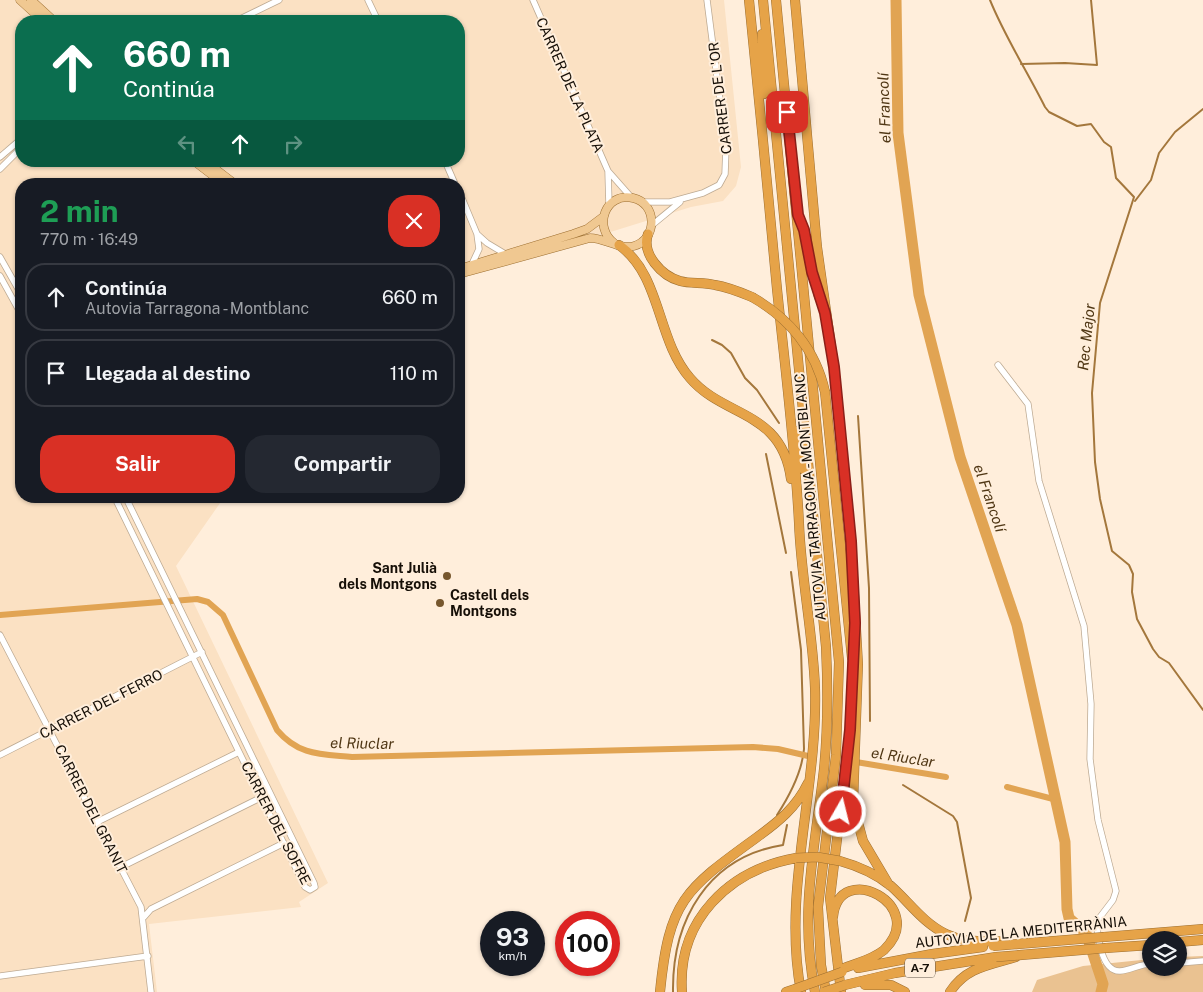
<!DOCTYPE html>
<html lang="es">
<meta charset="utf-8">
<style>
:root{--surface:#171b24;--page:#242831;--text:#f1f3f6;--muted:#9ea1a6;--line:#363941;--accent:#d93025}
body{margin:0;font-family:"Public Sans",sans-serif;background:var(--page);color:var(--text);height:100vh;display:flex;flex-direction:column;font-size:19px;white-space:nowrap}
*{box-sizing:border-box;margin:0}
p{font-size:16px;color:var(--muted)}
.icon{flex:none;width:28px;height:28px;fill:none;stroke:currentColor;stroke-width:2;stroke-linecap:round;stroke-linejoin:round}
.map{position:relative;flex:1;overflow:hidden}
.panel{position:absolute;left:15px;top:178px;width:450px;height:325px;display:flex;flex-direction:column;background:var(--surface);border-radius:20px;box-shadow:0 1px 4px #0004}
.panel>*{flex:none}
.hud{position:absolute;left:15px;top:15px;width:450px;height:152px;border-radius:20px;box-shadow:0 1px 4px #0004;background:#0b6e4f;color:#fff;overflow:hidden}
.tools{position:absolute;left:1142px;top:931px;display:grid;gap:10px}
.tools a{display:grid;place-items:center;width:45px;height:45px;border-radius:50%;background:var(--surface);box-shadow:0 1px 4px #0004;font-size:25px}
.speed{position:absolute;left:480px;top:911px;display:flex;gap:10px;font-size:25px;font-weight:700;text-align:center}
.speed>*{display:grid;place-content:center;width:65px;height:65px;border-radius:50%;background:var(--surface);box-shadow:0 1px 4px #0004;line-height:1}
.speed small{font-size:12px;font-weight:400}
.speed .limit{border:8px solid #d22;background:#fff;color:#111}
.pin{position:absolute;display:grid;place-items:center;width:42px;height:42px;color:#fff;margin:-21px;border-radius:10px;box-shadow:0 2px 8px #0006}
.me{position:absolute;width:55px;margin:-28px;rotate:8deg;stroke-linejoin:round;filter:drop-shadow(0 0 4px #0008)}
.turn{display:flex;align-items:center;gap:18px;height:105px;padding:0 25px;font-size:22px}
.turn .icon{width:65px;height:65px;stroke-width:2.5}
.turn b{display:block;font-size:35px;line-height:42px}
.lanes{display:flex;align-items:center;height:48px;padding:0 25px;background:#0003;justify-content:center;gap:25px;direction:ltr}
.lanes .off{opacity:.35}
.round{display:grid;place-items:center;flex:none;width:52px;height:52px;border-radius:20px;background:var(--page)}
.summary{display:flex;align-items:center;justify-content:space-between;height:85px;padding:0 25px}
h1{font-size:30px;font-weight:700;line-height:38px;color:#1e9e55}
.primary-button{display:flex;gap:10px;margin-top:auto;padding:10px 25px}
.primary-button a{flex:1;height:58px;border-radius:20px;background:var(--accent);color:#fff;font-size:20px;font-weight:700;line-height:58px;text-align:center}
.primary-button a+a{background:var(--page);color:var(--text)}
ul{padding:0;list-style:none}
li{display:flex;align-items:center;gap:15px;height:68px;margin:0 10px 8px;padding:0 15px;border:2px solid var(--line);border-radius:20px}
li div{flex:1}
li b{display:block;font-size:19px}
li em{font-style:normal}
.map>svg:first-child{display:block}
</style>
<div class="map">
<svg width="1203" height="992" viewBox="0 0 1203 992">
<rect width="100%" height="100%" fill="#ffeedb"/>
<path fill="#fbe1c3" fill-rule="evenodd" d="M0 0H724L741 167 736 186 723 201 691 207 459 279V184H21V496H225L176 566 328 883 299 902 301 907 149 924 157 992H0ZM21 21H459V161H21Z"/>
<path fill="#eac291" d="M1203 956V992H1032L1037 980 1083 966 1151 959V968H1179V957Z"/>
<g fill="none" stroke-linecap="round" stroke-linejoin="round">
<path stroke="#a4773c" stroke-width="2" d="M990 0C1005 37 1027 71 1045 107L1049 112 1077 126 1091 124 1104 142 1111 147 1116 178 1134 197 1100 303 1092 393 1095 462 1100 499 1112 551 1129 565 1133 574 1132 592 1137 619 1153 649 1159 657 1169 663 1203 710
M1021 64 1065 63 1097 65 1091 0
M1135 201 1151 180 1159 153 1175 132 1203 109
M712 340 722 345 731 353 745 378 757 390 779 423
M858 416 869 588 870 721
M766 454 786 553
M903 785 953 816 957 822 971 898 965 921
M777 815C790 795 802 772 804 749L801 650 791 572
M673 992C672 920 708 857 783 845L787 825"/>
<path stroke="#e1a453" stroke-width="6" d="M0 615 197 599 208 602 223 615 277 730C299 756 321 754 352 757L753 747 778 749 808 756
M856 762 946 777
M1007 787 1057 800"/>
<path stroke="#e1a453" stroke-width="11" d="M896 0 898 133 919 295 960 457 1017 625 1065 842 1067 909 1069 918 1086 933 1103 984 1101 992"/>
<g stroke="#bdaa93" stroke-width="7">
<path id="minor" d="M368 0 378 21
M533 0 608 171 631 197
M236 21 279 0
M0 157 21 139
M445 161 455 184
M0 169 21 148
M608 171 609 205
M459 191 477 234 479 249 472 264
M643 202H670L703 193 719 185 725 174 726 147 707 0
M652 225 680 202
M477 234 487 243 507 255
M0 257 21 294
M0 276 21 314
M998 365 1028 404 1039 481 1084 626 1091 704 1090 759 1098 820 1116 891 1113 900 1097 921C1097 934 1101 972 1120 971 1131 970 1140 964 1151 964
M114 496 305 887 310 890 315 887 314 883 125 496
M0 635 141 907 151 992
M0 755 202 652
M97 822 239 752
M121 867 262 797
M144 917 151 909 284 843
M1179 963 1203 961
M0 976 148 956"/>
</g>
<g stroke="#9d6f31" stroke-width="9">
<path id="major" d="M20 0 43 21
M31 0 54 21
M194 161 224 184
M205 161 235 184
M459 269 573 234 587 229 603 217
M459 274 590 238C605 238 620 250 634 246 658 239 657 203 633 198 605 192 593 227 614 243"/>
</g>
<g stroke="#9d6f31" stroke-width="10">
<path id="highway" d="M749 0C759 96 768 193 777 289 785 367 795 445 799 523 801 578 813 633 815 688 818 790 782 891 801 992
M763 0 826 647C828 688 828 728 824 769 815 848 799 912 815 992
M776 0 839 662 836 755 818 907 821 965 826 992
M795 0 817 247 834 367 851 541 858 664 853 804 863 841 889 885
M762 34 764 94
M804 231 819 297
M648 234C641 254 662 276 680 281 691 284 703 282 715 285 728 287 740 292 752 297
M619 245C662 276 656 339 690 378 724 418 782 410 791 479
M825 392 852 658
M797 431 804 470
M840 861C858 866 876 874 891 886 909 902 923 923 946 934 970 945 982 939 1006 942
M833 917C839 858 930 906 884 950 872 960 856 963 842 969
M1104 937 1203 929
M1179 942 1203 940
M1106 948 1151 945
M858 968 932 954 983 947
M845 985 895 973 996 957
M865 985H891L905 992
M660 992C669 901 684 890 756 838 778 822 796 808 808 783
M682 992C677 920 729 870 796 858
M786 992 795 989
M841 992 830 898 850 730 853 654
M950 992C966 967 990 965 1016 957"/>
</g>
<use href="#minor" stroke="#fff" stroke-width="5.5"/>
<use href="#major" stroke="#f0c891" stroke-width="8"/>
<use href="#highway" stroke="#e6a348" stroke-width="9"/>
<g stroke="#9d6f31" stroke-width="10" stroke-linecap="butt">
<path id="highway-bridge" d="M752 297C789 318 816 350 825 392
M796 858 817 857 840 861
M993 946 1104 937
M996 957 1106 948
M795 989 842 972
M824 992 845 985"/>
</g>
<use href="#highway-bridge" stroke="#e6a348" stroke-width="9"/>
</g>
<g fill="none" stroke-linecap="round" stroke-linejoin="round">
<g stroke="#8d1f18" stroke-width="12">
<path id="route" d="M787 112 798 215 804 230 812 272 825 313 834 367 851 541 855 623 850 730 841 812"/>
</g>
<use href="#route" stroke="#d93025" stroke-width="9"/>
</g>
<g fill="#77572d" stroke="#ffeedb" stroke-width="2">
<circle cx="447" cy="576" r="5"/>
<circle cx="440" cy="603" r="5"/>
</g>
<g text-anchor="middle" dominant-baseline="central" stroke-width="4" stroke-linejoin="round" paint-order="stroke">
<rect fill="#ffeedb" stroke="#5c5247" stroke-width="1" x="905" y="958.5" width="30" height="19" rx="4"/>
<g font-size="12" font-weight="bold" fill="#160f07">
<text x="920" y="968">A-7</text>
</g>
<g font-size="14" fill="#160f07" stroke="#ffeedb">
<text transform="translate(570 85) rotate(66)">CARRER DE LA PLATA</text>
<text transform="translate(720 98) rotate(-97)">CARRER DE L'OR</text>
<text transform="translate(810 497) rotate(-95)">AUTOVIA TARRAGONA - MONTBLANC</text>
<text transform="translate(101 704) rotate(-27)">CARRER DEL FERRO</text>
<text transform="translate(91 809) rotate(63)">CARRER DEL GRANIT</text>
<text transform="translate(276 823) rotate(63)">CARRER DEL SOFRE</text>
<text transform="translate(1021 932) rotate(-6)">AUTOVIA DE LA MEDITERRÀNIA</text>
</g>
<g font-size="14" font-weight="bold" fill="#160f07" stroke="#ffeedb" text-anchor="end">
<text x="437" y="568">Sant Julià<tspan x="437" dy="16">dels Montgons</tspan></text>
<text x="450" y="595" text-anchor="start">Castell dels<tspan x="450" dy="16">Montgons</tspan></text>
</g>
<g font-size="15" font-style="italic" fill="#503715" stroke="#ffeedb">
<text transform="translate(884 108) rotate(-92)">el Francolí</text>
<text transform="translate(1086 337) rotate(-84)">Rec Major</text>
<text transform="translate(990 498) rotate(71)">el Francolí</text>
<text transform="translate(362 743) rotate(1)">el Riuclar</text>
<text transform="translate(903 757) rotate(9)">el Riuclar</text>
</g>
</g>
</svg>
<div class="tools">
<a><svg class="icon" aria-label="layers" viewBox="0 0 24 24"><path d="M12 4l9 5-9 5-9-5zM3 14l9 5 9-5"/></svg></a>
</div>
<div class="speed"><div>93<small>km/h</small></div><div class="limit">100</div></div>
<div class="pin" style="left:787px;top:112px;background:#d93025"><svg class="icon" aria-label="arrive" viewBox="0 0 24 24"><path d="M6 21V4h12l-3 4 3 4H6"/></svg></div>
<svg class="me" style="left:841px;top:812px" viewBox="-20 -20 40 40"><circle r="17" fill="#d93025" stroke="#fff" stroke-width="3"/><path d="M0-11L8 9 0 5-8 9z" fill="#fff"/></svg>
<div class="hud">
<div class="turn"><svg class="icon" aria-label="ahead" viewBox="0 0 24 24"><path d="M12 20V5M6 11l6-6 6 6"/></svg><div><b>660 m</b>Continúa</div></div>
<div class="lanes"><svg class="icon off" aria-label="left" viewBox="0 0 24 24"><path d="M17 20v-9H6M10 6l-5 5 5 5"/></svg><svg class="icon" aria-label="ahead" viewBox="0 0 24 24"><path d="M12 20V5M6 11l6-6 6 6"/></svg><svg class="icon off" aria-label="right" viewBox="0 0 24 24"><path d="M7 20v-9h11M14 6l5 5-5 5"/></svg></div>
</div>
<section class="panel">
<div class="summary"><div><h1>2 min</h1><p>770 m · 16:49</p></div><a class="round" style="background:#d93025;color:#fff"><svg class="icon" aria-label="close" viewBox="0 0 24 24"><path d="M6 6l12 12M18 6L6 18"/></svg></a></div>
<ul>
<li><svg class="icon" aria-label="ahead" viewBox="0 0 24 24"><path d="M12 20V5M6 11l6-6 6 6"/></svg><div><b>Continúa</b><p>Autovia Tarragona - Montblanc</p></div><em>660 m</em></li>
<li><svg class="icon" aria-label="arrive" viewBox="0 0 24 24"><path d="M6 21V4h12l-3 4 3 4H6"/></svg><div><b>Llegada al destino</b></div><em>110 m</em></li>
</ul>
<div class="primary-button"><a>Salir</a><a>Compartir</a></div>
</section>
</div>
